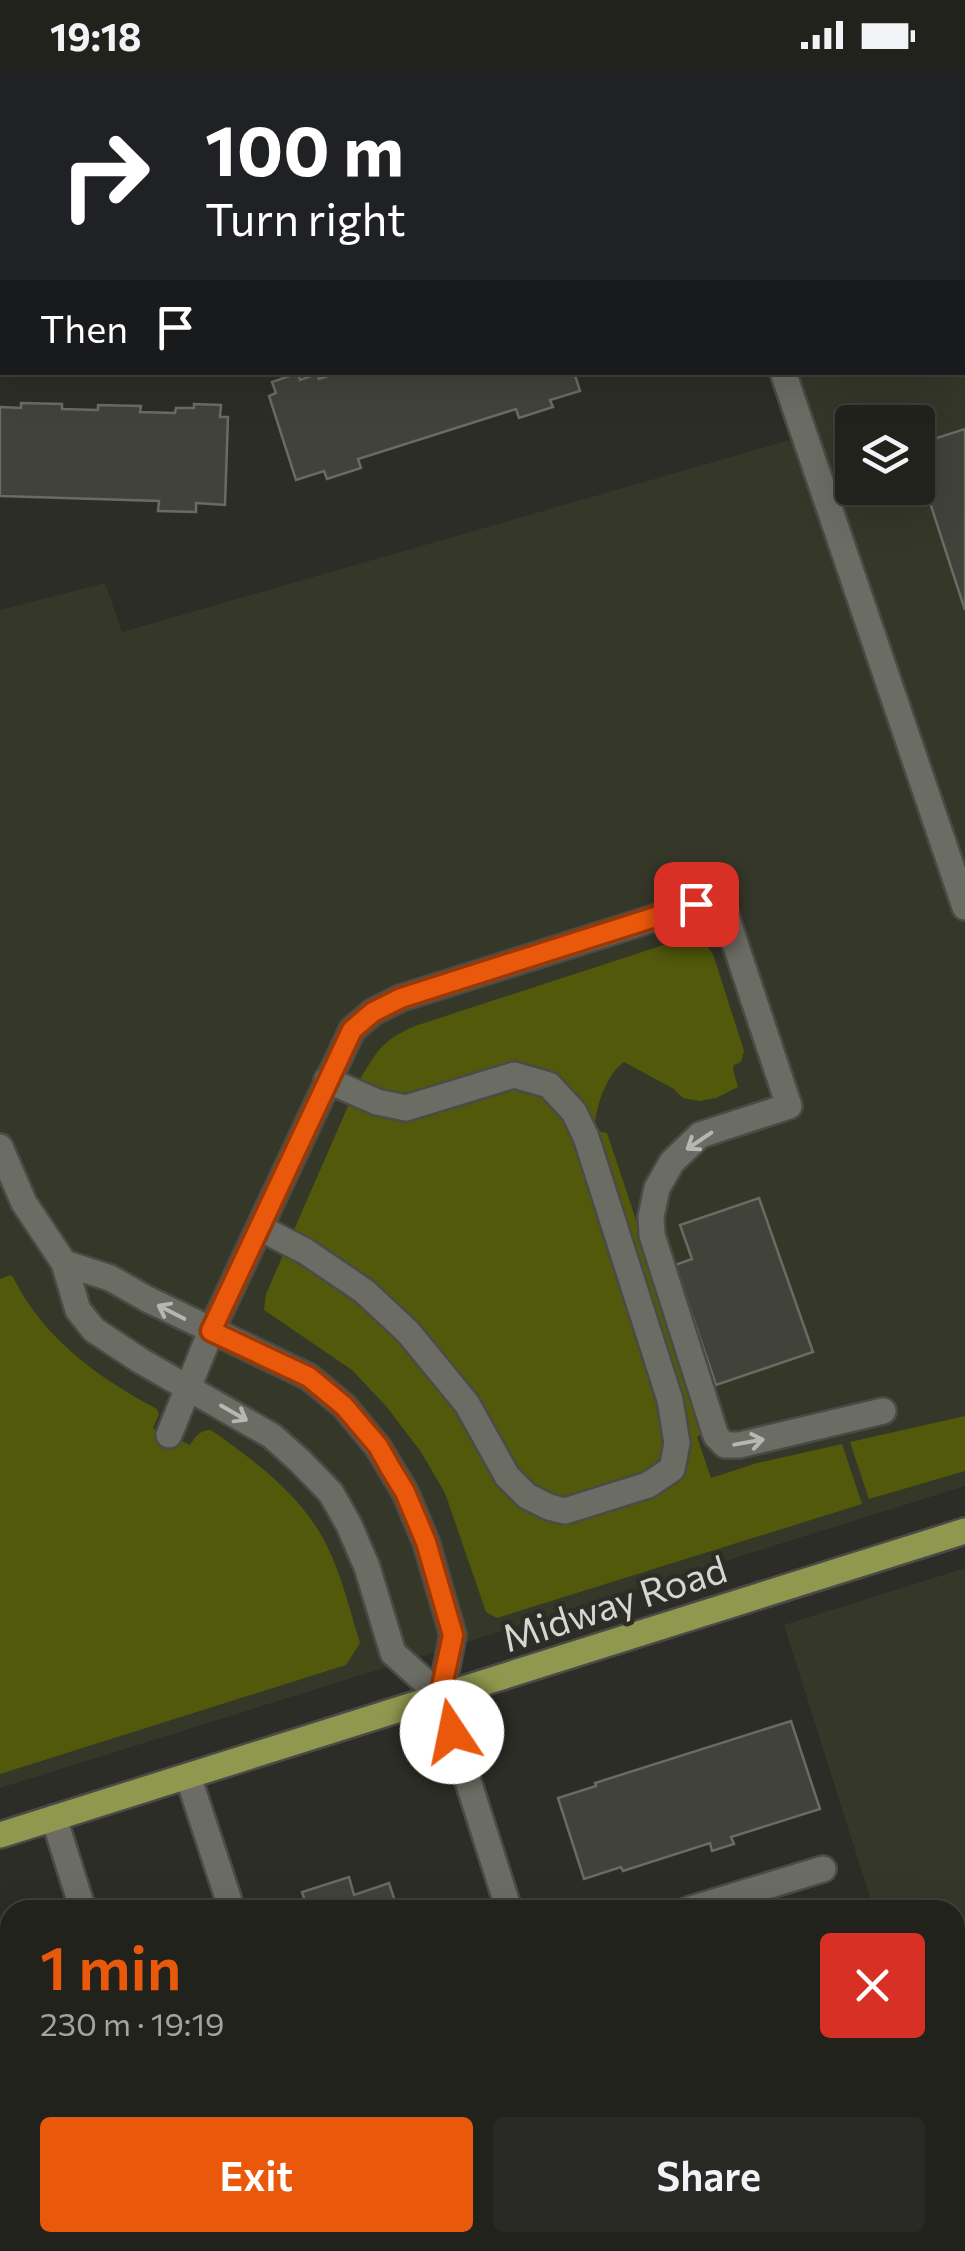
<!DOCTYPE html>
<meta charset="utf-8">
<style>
:root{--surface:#21221c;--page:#292a25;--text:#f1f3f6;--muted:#a2a4a3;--line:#3e3f3b;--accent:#ea580c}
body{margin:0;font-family:Commissioner,sans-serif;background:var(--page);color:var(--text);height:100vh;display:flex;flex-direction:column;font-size:38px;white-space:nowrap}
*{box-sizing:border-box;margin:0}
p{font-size:32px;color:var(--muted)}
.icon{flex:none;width:55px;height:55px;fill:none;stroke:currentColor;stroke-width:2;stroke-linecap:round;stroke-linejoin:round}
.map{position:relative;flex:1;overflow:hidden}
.panel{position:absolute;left:0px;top:1830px;width:965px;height:352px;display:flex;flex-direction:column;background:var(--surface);border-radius:30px 30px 0 0;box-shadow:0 10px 40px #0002,0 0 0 2px var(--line)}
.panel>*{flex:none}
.guide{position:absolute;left:0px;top:0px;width:965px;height:305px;box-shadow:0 10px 40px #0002,0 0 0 2px var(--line);background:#202124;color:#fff;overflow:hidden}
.controls{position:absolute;left:835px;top:335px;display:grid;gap:20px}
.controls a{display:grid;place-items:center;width:100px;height:100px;border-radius:10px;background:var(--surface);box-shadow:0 10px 40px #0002,0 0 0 2px var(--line);font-size:50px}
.pin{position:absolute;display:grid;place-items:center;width:85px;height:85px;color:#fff;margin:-42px;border-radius:20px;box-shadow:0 5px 15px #0006}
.me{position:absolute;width:110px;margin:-55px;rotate:349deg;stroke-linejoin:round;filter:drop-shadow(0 0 8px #0008)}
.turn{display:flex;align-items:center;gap:35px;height:210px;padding:0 40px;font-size:45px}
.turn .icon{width:130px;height:130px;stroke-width:2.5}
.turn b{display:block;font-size:70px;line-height:85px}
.then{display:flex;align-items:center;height:95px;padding:0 40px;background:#0003;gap:20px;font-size:38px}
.round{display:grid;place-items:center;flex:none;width:105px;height:105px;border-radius:10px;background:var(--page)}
.overview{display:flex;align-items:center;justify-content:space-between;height:170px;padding:0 40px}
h1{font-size:60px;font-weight:600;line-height:75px;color:var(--accent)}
.primary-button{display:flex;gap:20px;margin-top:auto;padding:20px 40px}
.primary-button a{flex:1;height:115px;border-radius:10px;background:var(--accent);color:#fff;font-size:40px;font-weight:600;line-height:115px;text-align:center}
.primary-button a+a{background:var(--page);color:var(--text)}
.status{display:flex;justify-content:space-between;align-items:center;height:70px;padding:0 50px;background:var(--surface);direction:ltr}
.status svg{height:28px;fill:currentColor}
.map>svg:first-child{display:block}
</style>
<div class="status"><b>19:18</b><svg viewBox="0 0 49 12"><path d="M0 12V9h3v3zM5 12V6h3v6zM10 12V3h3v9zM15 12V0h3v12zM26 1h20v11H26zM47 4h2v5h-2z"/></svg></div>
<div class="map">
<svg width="965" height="2181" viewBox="0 0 965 2181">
<rect width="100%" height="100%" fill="#2c2d26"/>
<path fill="#353729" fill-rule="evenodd" d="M664 0H965V1416L0 1718V540L105 513 122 562 790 370 768 303 962 302V2H665ZM852 352H918V418H852Z
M965 1498V2130L955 2098V1840H874L784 1555Z"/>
<path fill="#52590b" d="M685 868 701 869 713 884 744 981 741 992 734 995 733 999 738 1017 716 1028 699 1031 683 1028 674 1019 624 992C607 1004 596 1035 595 1055L601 1062 607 1063 706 1360 697 1367 711 1408 757 1393 842 1374 862 1434 497 1548 486 1542 445 1423 421 1382 386 1336 352 1300 264 1240 266 1224 359 1011C377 981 382 970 415 956Z
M10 1205 13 1207C44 1269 97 1307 157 1339L159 1344 153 1358 190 1375C196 1366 200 1360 211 1360 256 1392 302 1425 327 1476 342 1506 350 1541 360 1573L346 1595 0 1704V1209Z
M965 1346V1401L869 1429 850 1372Z"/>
<path fill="#41423a" stroke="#6a6c63" stroke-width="2.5" d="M287 0H361L352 2H287Z
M510 0H600L601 2H511Z
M742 0H965V146L962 139V2H743Z
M341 302H574L580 321 550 330 553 337 519 348 516 339 358 389 361 398 327 409 324 401 296 410 269 326 276 323 272 312 298 303 300 310 317 304 319 309Z
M21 333 62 334V339L98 340V335L141 336 140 342 175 343 176 338H194V334L221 335 220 347H228L225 435 196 433V442L158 441 159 431 0 426V337L21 338Z
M965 359V540L918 396V374Z
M759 1128 813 1282 716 1315 675 1195 692 1189 680 1155Z
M791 1651 820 1739 731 1767 734 1774 712 1781 710 1773 623 1801 621 1797 584 1809 558 1728 596 1716 595 1713Z
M349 1807 354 1825 389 1813 398 1840H308L302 1822Z
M10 1925V2054L0 2057V1928Z
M339 2172H505L507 2181H341Z"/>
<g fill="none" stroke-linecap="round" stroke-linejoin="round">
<g stroke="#4a4b46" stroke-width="30">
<path id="minor" d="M682 0 683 2
M783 302 965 837
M0 1077 24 1133 64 1193 78 1240 94 1260 141 1291 272 1366 300 1391 331 1423 349 1455 367 1497 393 1583 441 1626
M260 1158 305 1181 364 1221 408 1262 467 1334 507 1406 527 1426 549 1437 565 1441 648 1415 672 1399 677 1373 670 1330 586 1067 574 1042 549 1015 514 1005 406 1038 377 1032 327 1010
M64 1193 110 1208 147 1229 309 1307 344 1336 378 1377 405 1422 426 1472 453 1565 441 1626 509 1840
M169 1365 211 1261 352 960 373 942 401 928 696 835 716 834 726 846 789 1036 700 1065 672 1092 657 1118 651 1147 652 1165 716 1366 725 1375H739L883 1341
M188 1706 232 1840
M54 1748 83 1840
M688 1840 823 1799
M615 2172 618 2181
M0 2177 15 2172
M659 2181 687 2172"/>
</g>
<g stroke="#4a4b46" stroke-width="30">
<path id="major" d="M0 1765 965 1461"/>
</g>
<use href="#minor" stroke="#6b6c64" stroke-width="25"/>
<use href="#major" stroke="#90984f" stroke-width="25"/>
</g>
<defs><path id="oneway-shaft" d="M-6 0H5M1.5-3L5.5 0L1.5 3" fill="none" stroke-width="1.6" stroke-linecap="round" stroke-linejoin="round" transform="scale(2.5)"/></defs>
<g stroke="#b6b7b1">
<use href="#oneway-shaft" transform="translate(699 1071) rotate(146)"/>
<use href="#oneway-shaft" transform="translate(171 1242) rotate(-153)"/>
<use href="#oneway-shaft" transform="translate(234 1343) rotate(30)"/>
<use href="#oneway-shaft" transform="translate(749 1372) rotate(-10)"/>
</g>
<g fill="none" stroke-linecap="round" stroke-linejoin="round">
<g stroke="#983908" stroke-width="25">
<path id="route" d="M452 1662 440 1626 453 1565 426 1472 405 1422 391 1399 378 1376 344 1336 309 1307 211 1261 352 960 373 942 401 928 696 834"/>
</g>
<use href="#route" stroke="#ea580c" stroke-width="18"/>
</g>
<g text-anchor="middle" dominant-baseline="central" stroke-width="9" stroke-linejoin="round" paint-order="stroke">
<g font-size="38" fill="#d6d7d2" stroke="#2c2d26">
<text transform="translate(614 1532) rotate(-18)">Midway Road</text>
</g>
</g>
</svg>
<div class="controls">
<a><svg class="icon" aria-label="layers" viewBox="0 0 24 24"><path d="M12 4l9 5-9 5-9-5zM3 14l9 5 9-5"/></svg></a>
</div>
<div class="pin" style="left:696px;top:834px;background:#d93025"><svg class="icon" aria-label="arrive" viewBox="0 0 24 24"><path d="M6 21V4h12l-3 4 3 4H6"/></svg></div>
<svg class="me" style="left:452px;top:1662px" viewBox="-20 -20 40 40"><circle r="19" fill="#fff"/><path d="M0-13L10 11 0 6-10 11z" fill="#ea580c"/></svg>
<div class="guide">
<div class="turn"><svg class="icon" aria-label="right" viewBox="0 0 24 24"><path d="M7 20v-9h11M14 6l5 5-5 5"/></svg><div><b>100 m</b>Turn right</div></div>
<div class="then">Then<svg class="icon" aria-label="arrive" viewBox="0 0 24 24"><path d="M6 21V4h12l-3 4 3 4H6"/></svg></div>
</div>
<section class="panel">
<div class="overview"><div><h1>1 min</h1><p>230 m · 19:19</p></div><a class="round" style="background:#d93025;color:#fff"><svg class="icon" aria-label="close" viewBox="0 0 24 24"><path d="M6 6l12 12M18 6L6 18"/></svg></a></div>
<div class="primary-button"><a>Exit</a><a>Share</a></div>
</section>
</div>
